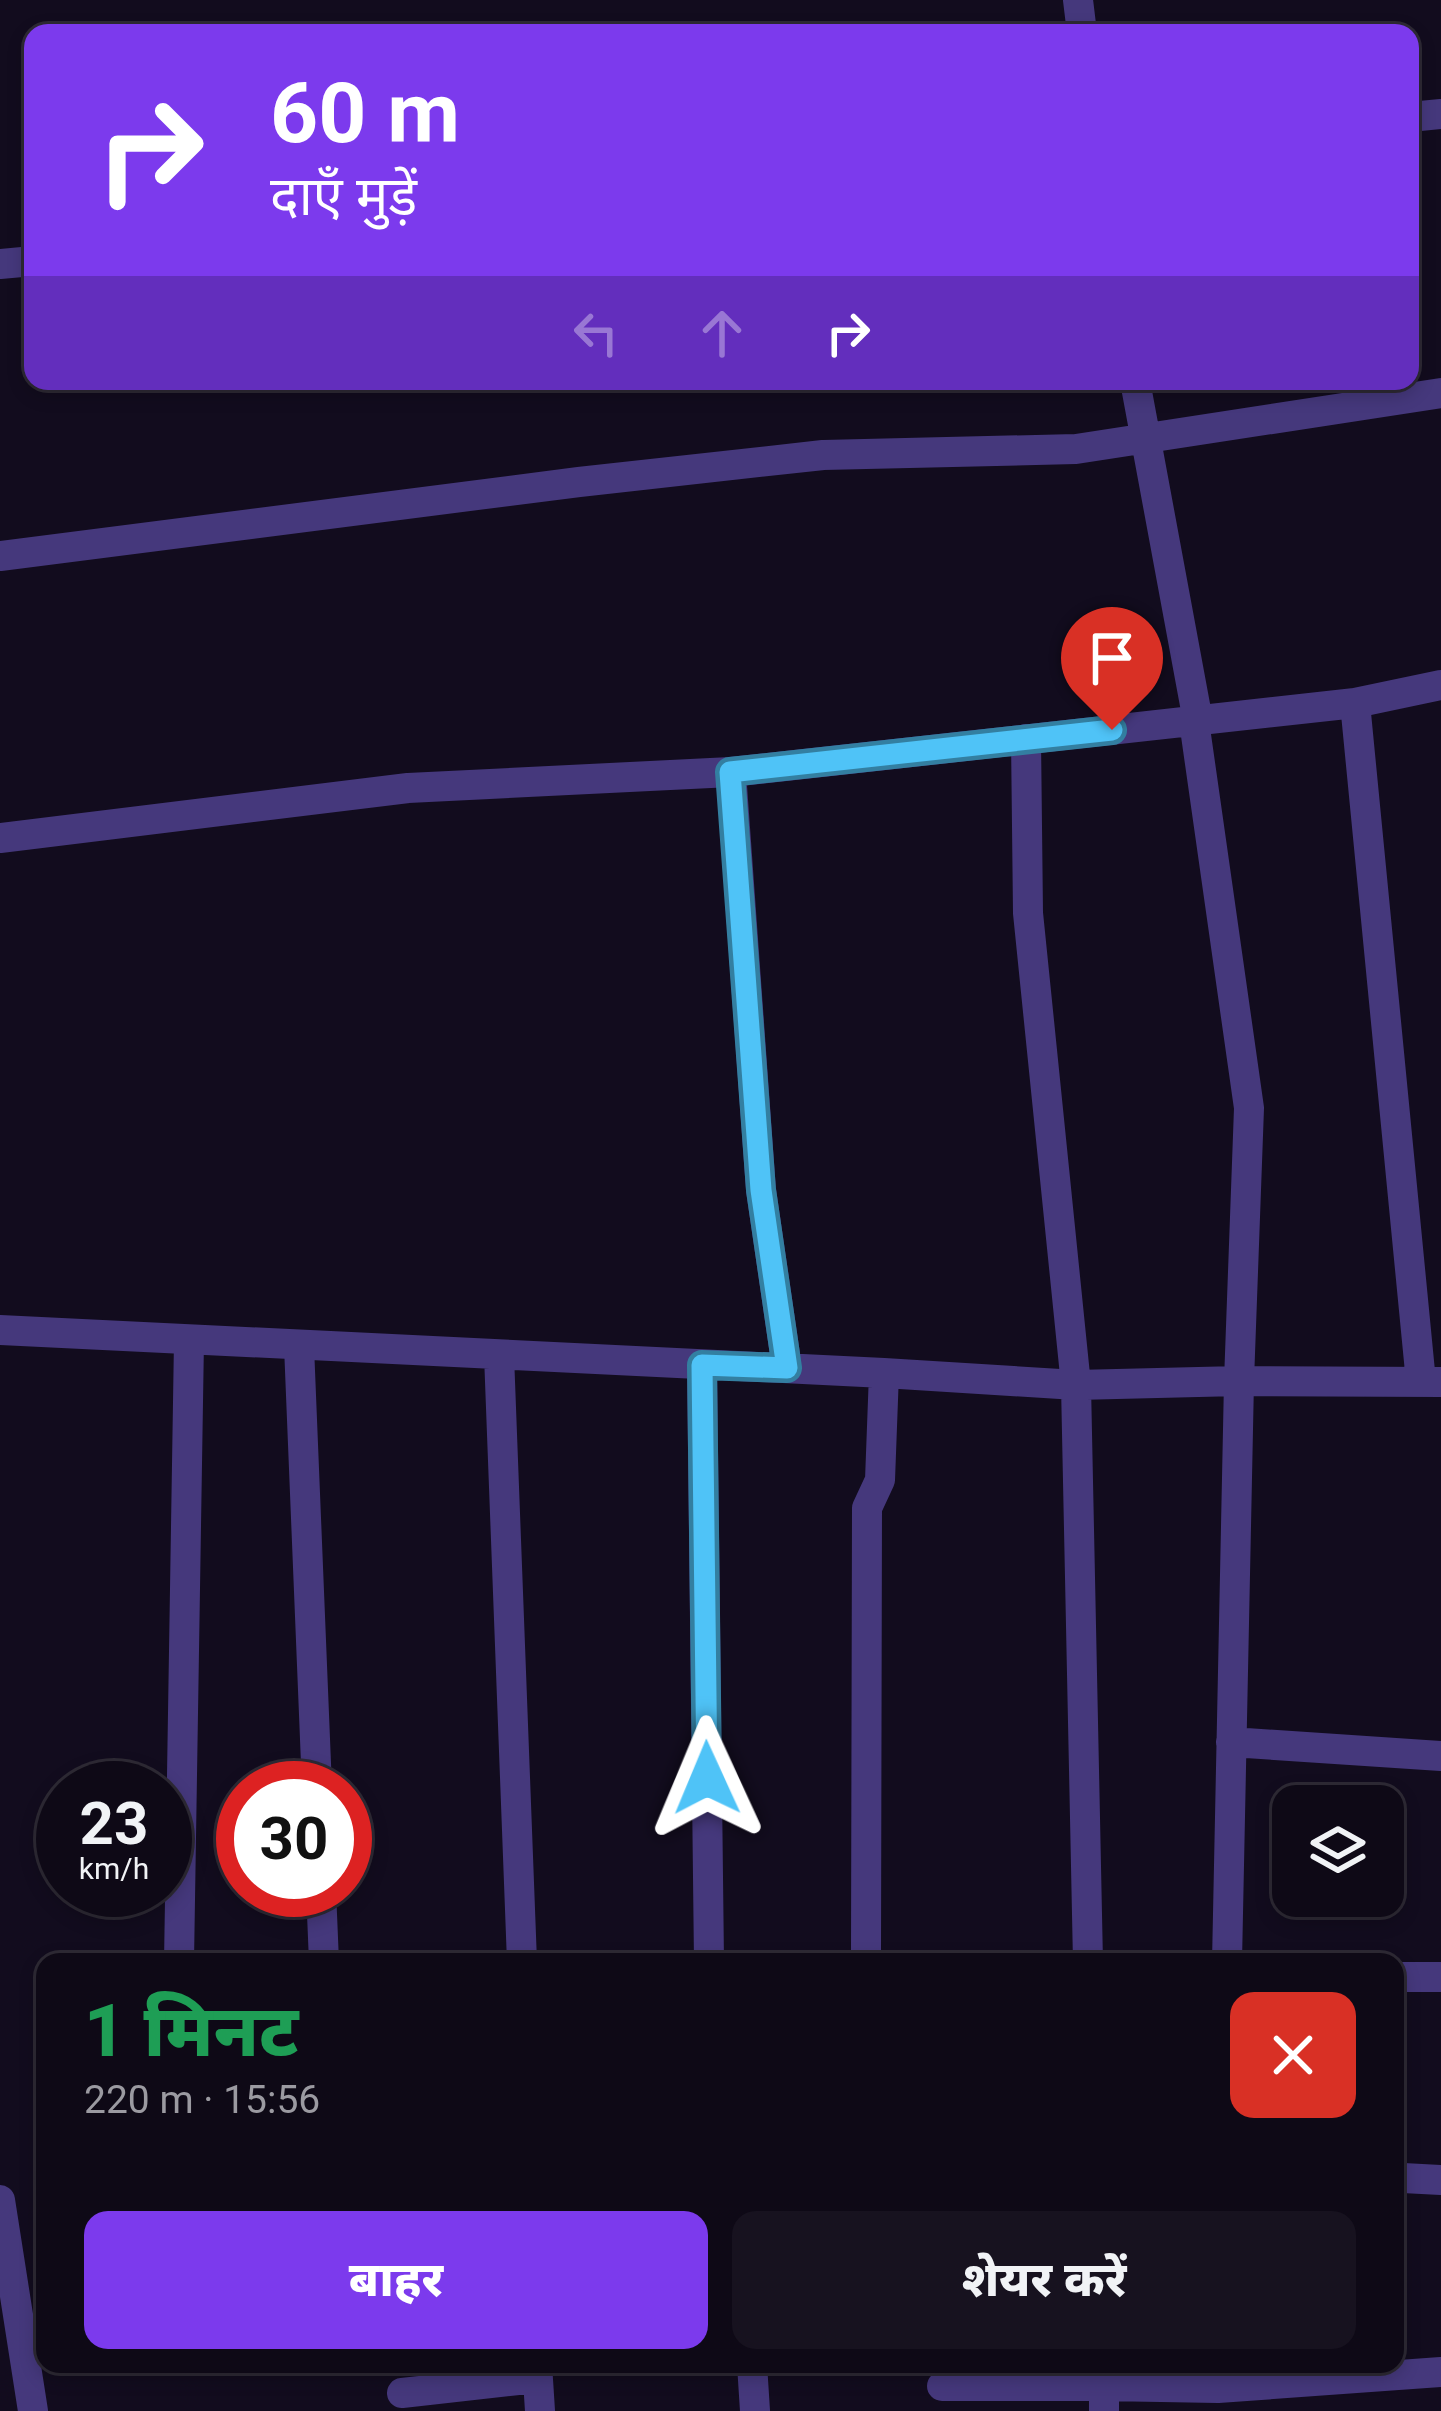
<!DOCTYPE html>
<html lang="hi">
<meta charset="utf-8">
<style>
:root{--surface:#0e0916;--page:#17121f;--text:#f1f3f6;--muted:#9b9aa1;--line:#2e2a35;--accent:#7c3aed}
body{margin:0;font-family:Roboto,"Noto Sans Devanagari",sans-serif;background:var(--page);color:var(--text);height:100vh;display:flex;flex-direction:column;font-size:45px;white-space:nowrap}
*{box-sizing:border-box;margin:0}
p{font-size:39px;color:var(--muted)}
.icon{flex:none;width:66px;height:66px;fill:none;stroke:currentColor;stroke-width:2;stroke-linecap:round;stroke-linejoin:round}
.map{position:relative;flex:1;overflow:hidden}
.sheet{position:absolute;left:36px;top:1953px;width:1368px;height:420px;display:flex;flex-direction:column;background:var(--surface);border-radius:24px;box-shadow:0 6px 18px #0003,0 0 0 3px var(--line)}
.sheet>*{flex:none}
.top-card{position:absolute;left:24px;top:24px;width:1395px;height:366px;border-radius:24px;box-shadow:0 6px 18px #0003,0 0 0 3px var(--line);background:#7c3aed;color:#fff;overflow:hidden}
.buttons{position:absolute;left:1272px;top:1785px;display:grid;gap:24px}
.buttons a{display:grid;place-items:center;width:132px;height:132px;border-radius:24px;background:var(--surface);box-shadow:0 6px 18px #0003,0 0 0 3px var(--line);font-size:60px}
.speed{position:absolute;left:36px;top:1761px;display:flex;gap:24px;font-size:60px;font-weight:700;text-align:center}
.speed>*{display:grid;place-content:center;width:156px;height:156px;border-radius:50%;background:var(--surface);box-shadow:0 6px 18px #0003,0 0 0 3px var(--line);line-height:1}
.speed small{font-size:30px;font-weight:400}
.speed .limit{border:18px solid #d22;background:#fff;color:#111}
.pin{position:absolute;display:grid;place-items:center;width:102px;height:102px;color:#fff;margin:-123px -51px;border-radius:50% 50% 50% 0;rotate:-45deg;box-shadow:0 0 12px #0007}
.pin .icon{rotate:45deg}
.me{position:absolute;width:132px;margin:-66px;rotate:359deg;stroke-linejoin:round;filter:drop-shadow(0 0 9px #0008)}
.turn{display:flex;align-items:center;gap:42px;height:252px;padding:0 48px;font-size:54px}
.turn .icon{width:156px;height:156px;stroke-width:2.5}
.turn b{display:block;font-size:84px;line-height:102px}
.lanes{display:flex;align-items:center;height:114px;padding:0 48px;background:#0003;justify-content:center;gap:60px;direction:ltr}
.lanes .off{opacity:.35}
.round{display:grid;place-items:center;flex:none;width:126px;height:126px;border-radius:24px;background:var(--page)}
.headline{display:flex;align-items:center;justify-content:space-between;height:204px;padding:0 48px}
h1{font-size:72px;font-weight:800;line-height:90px;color:#1e9e55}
.action{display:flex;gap:24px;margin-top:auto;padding:24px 48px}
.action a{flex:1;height:138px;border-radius:24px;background:var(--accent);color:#fff;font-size:48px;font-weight:800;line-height:138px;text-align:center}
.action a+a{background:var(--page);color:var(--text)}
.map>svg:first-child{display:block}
</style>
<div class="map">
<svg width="1441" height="2411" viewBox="0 0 1441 2411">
<rect width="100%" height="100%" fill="#120c1e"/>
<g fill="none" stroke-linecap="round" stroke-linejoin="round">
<path stroke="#45387c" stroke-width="30" d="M1078 0 1082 33
M1410 117 1441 114
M0 264 33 261
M1135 381 1198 721H1194L1249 1108 1239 1381 1227 1962
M0 556 579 482 823 455 1076 449 1441 393
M1355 703 1421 1382
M1026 739 1028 913 1076 1385 1088 1962
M731 772 761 1190 787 1368
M0 838 408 788 731 772 1355 703 1441 685
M0 1330 884 1373 1076 1385 1239 1381 1441 1382
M299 1346 317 1788
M499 1355 522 1962
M702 1365 709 1962
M1231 1742 1441 1756
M321 1890 324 1962
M866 1955 867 1508 880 1480 884 1373
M179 1962 189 1340
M1395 1977H1441
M1403 2178 1441 2180
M537 2364 540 2411
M752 2364 755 2411
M942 2386H1104V2364
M1218 2388 1441 2372
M402 2393 537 2378
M1104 2411V2386L1218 2388 1219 2364"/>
<path stroke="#45387c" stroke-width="30" d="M0 2200 33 2411"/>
</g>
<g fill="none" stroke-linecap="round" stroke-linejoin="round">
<g stroke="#337fa1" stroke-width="30">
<path id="route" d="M707 1778 702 1365 787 1368 761 1190 730 772 1112 730"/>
</g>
<use href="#route" stroke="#4fc3f7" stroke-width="21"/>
</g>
</svg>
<div class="buttons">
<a><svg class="icon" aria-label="layers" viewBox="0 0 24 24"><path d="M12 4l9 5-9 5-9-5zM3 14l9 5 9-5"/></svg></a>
</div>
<div class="speed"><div>23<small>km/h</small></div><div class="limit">30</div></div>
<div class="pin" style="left:1112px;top:730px;background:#d93025"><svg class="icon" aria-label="arrive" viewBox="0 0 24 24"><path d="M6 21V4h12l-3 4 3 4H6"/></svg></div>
<svg class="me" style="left:707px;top:1778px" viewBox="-20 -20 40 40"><path d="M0-17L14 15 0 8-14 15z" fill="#4fc3f7" stroke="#fff" stroke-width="4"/></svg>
<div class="top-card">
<div class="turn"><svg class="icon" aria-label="right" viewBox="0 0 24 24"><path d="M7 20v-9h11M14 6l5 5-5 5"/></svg><div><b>60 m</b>दाएँ मुड़ें</div></div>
<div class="lanes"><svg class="icon off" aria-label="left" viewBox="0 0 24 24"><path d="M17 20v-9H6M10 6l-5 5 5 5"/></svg><svg class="icon off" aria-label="ahead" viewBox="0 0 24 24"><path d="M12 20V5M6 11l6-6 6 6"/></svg><svg class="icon" aria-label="right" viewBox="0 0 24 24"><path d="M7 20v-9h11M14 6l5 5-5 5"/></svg></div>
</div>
<section class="sheet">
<div class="headline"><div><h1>1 मिनट</h1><p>220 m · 15:56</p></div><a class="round" style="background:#d93025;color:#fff"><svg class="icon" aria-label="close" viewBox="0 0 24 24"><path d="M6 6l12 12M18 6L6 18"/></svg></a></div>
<div class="action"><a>बाहर</a><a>शेयर करें</a></div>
</section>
</div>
